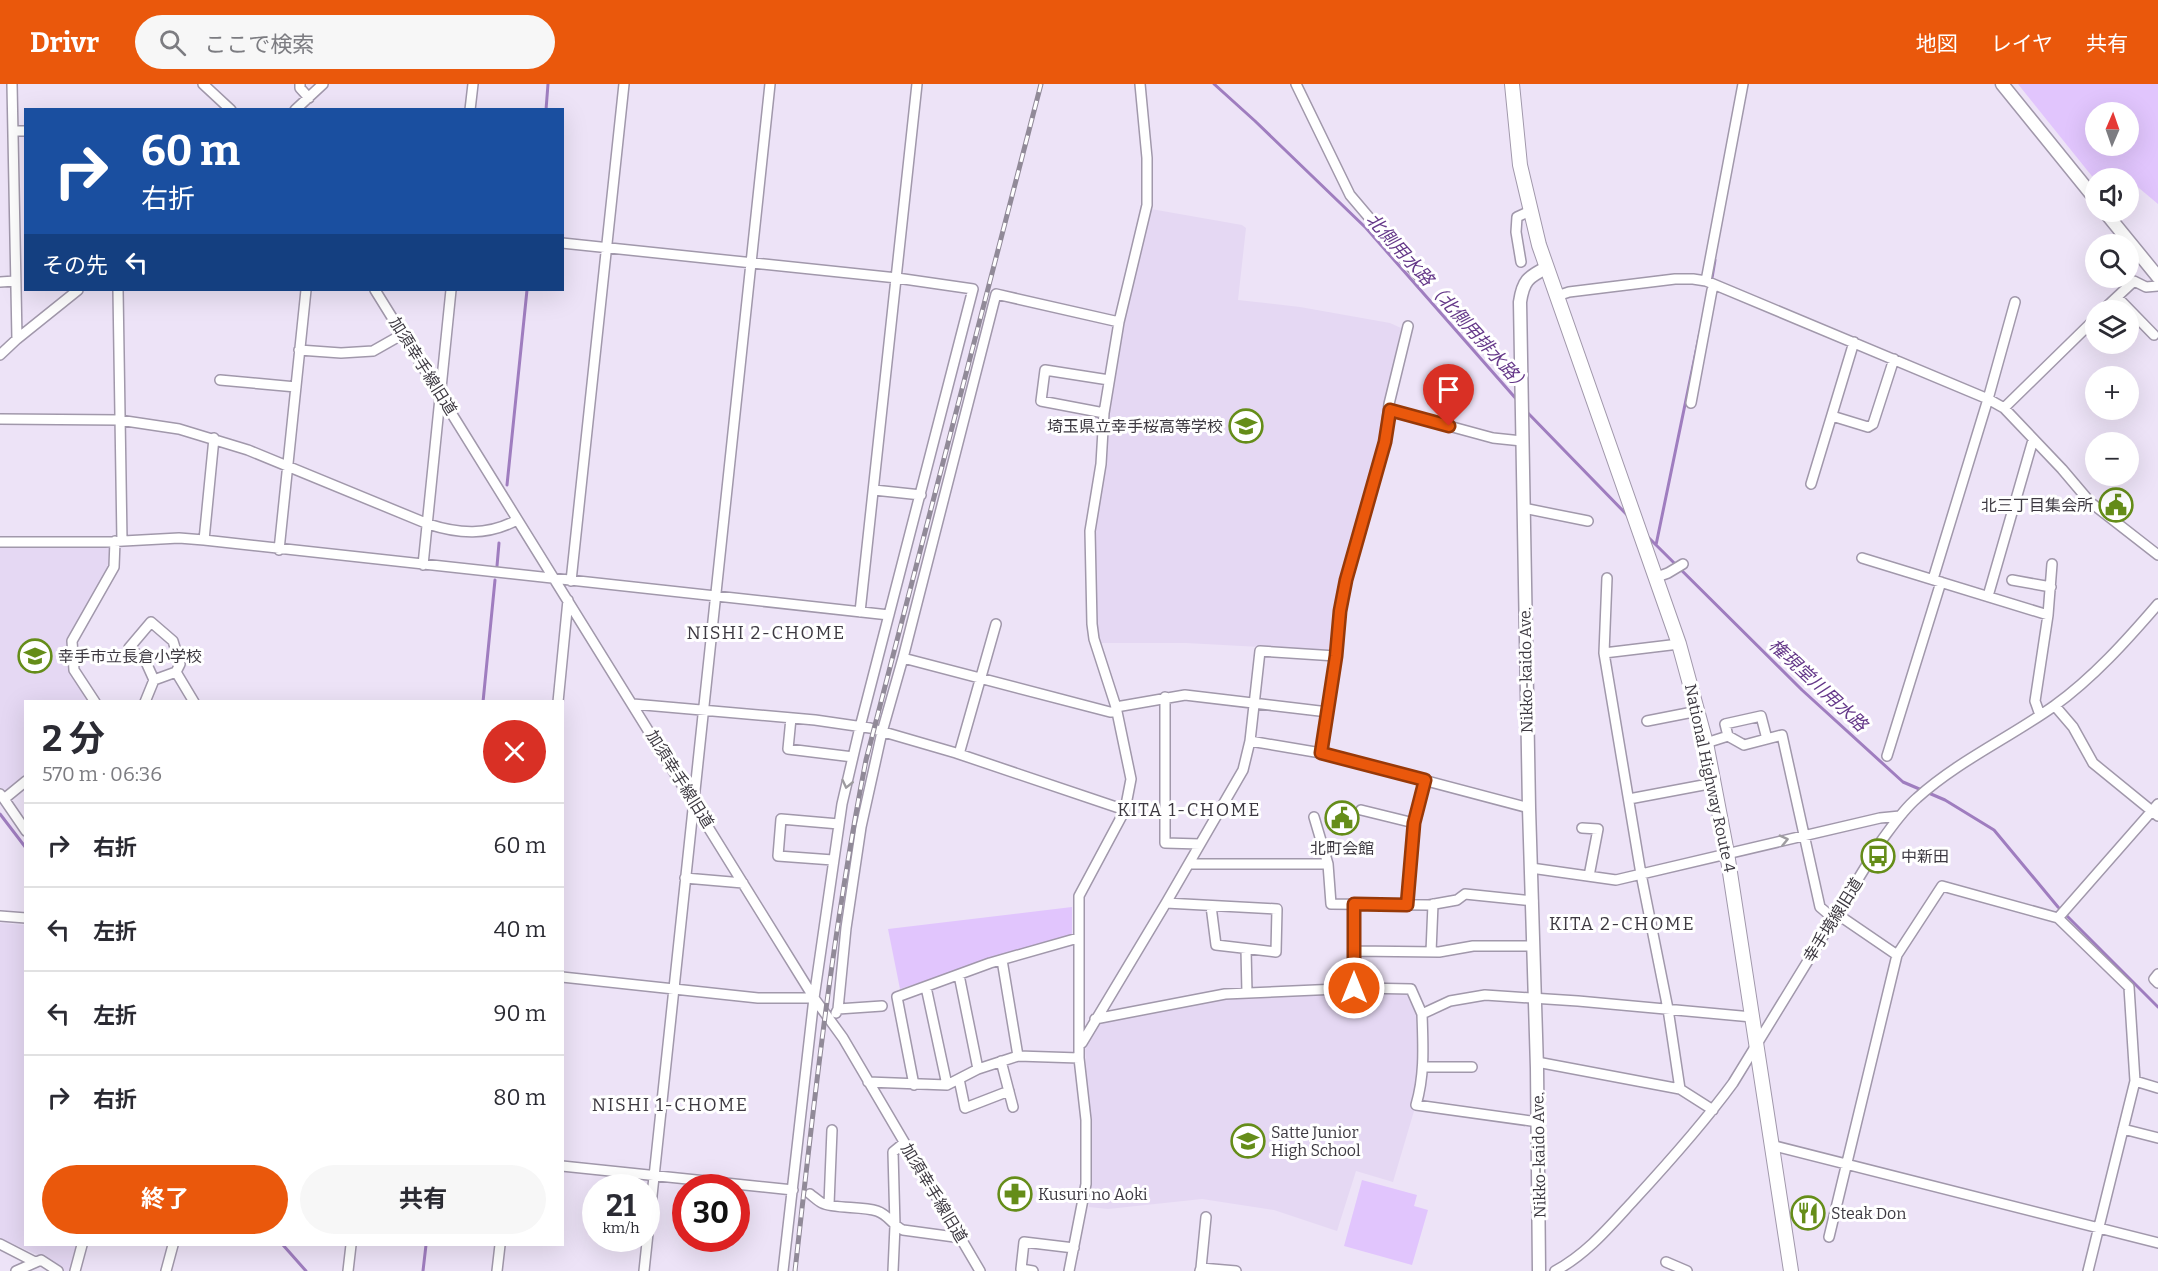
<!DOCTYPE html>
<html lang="ja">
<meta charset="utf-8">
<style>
:root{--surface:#fff;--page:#f7f7f7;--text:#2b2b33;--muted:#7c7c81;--line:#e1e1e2;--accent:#ea580c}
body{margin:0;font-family:Bitter,"Noto Sans JP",serif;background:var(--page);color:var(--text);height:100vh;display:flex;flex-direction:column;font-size:22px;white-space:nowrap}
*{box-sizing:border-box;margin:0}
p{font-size:20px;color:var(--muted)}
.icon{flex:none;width:33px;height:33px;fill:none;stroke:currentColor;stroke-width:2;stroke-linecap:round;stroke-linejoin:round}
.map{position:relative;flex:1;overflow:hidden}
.side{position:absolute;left:24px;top:616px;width:540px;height:546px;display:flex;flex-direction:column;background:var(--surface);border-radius:0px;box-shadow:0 6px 24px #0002}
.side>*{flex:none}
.guide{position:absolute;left:24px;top:24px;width:540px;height:183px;border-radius:0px;box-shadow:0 6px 24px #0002;background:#1a4fa0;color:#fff;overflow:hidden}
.needle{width:39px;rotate:2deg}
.buttons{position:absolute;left:2085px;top:18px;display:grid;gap:12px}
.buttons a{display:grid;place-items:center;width:54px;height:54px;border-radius:50%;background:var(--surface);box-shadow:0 6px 24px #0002;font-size:30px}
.speed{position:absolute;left:582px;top:1090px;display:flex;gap:12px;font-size:30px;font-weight:700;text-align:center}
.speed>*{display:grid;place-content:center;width:78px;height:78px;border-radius:50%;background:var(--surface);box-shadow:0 6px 24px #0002;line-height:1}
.speed small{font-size:15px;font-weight:400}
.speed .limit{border:9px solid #d22;background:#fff;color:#111}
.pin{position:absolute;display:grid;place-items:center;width:51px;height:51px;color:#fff;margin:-62px -26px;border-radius:50% 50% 50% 0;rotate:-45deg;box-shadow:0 0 6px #0007}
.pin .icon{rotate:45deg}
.me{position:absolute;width:66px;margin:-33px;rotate:0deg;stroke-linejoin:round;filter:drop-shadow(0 0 4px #0008)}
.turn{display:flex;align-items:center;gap:21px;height:126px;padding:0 18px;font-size:27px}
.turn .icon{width:78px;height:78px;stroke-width:2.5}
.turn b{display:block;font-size:42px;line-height:51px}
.then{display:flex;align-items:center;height:57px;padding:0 18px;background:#0003;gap:12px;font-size:22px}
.round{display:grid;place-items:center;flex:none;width:63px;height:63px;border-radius:32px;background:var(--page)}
.overview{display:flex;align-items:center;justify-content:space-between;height:102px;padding:0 18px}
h1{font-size:36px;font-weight:700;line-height:45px}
.cta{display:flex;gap:12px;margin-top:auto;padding:12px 18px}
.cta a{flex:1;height:69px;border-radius:36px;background:var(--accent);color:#fff;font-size:24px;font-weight:700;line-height:69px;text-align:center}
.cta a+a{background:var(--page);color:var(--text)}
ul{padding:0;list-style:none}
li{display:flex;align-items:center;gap:18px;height:84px;padding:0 18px;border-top:2px solid var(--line)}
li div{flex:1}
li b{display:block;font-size:22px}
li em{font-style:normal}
header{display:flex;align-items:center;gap:36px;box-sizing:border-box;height:84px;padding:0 30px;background:var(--accent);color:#fff}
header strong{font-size:28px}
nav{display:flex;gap:33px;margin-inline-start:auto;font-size:21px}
.search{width:420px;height:54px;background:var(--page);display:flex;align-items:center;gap:15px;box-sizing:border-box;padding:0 21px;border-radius:33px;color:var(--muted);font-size:22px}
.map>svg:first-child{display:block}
</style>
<header>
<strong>Drivr</strong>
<div class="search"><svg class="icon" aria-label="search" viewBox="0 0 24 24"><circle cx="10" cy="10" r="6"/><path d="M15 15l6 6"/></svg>ここで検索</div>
<nav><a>地図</a><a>レイヤ</a><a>共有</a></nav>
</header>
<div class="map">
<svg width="2158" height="1187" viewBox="0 0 2158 1187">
<rect width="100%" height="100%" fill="#ede3f7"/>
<path fill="#e5d8f3" d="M1151 125 1242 141 1246 144 1238 216 1300 223 1390 239 1401 244 1383 328 1386 330 1382 354 1333 566 1330 570 1260 563 1186 559H1099L1097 552 1095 457 1097 426 1105 380 1109 331 1122 242 1148 128Z
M0 461H112V480L71 557V588L92 618H26L25 694 9 707 0 704Z
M0 839 25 841 26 1161H79L73 1187H64L49 1176 0 1154Z
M1377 908 1407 911 1416 930 1418 996 1411 1019 1414 1027 1393 1098 1356 1087 1337 1147 1274 1126 1202 1115 1108 1125 1089 1123 1092 1090 1085 963 1097 941 1109 936 1215 917 1268 912Z"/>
<path fill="#e1c5fd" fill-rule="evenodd" d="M2018 0H2158V120L2133 99 2129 103 2128 94 2095 96ZM2096 28H2128V62H2096Z
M1072 823V850L900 905 888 845Z
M1362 1096 1417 1111 1414 1122 1428 1126 1412 1181 1344 1162Z"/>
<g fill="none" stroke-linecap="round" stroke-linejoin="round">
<path stroke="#9f7dbf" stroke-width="3" d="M1214 0 1255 37 1366 144 1518 317
M546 26 548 0
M1712 194 1715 176
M1526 327 1630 434
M507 401 527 206
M1647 452 1802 606 1903 698 1945 716 1994 746 2058 823 2158 923
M1656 461 1700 248
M497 482 499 459
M483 618 495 496
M0 730 26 764
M283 1161 306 1187
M423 1187 426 1161"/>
<g stroke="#a198ab" stroke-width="12">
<path id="minor" d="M12 0 17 255
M203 0 231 26
M300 0V4L309 14
M1296 0 1350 111 1423 197
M295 26 323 0
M470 26 473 0
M13 47H26
M562 159 897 194 973 205 860 643 842 720 814 914 783 1187
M1521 178 1516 148 1517 133 1530 127
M1706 197 1743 0
M0 198 15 197
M118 206 122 457
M375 206 814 914 843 954 980 1187
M1557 212 1569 208 1675 195H1693L1706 197 1988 315 2004 324 2062 385 2090 418 2158 471
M2117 213 2154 251
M2103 226 2134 197 2146 203 2158 202
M299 266 341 269 373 267 403 250
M0 271 17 255 78 206
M220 296 296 303
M1691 319 1712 206 1715 201
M2004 324 2096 234
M1390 326 1493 354 1522 357
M1104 329 1041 317 1045 286 1109 296
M1832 332 1868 343 1873 340 1894 275
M0 335 119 336 179 345 248 366 428 440C459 450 487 452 517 436
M1811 400 1854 258
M874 406 921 411
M1523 424 1588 437
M204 456 214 354
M0 458H105L179 454 204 456 889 531
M279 466 306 206
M1862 474 2048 531
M423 481 451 206
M1657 493 1668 489 1683 480
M1607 494 1604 569 1641 790 1668 925 1680 1005 1713 1026
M1933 495 1988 315 2015 218
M2012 496 2051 503
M571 497 624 0
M1988 512 2033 356
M860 528 917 0
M1604 569 1679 560
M903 574 1110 628H1117
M176 588 194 618
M1165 613V759L1200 760
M95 618 74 586 72 557 114 483 115 457
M145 618 154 596 176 588 180 580 173 557 151 538 129 564 145 576 154 596
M558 618 568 516
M633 620 815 636 870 644 956 669 1125 726
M2055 622 2073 643 2093 679 2158 732
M1116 623 1185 611 1328 628
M2040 631 2035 617 2048 531 2052 480
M791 634 788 665 853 673
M1647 637 1698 627
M1728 652 1744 661 1782 651 1820 823 1834 835
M1250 657 1321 669 1529 724
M1706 659 1728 652 1725 640 1761 632 1767 655
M1321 669 1336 572 1340 527 1346 496 1385 358 1389 320 1408 242
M959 670 996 540
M1887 672 1941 498
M0 710 4 715 26 697
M4 715 26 747
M1629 715 1714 699
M1361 726 1414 739 1407 821
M1314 733 1328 780 1331 820 1429 821 1457 816 1465 810 1533 817
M1414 739 1425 696
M1582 744 1598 745 1589 792
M833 776 778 772 781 735 839 740
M1189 780H1328
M1531 784 1616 796 1880 734 1900 732
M685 794 743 799
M1166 819 1277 825 1276 868 1216 861 1211 822
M1837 830 1897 871 1942 802 2058 834 2158 720
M0 832 26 834
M2058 834 2129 903 2135 997 2088 1187
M1246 865 1247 909
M1354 867 1439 868 1473 862H1534
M1431 868 1433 820
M1002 876 1018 972
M2158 890 2154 895 2158 899
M959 891 978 985
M562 893 758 914H814
M926 903 947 1001
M1354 904V820
M838 925 846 844 861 743 882 648 903 574 996 210 1119 238
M836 929 838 925 882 922
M1095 935 1225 910 1361 904 1411 905 1422 930
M1082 959 1166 819 1243 686 1250 657 1260 567 1336 572
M1001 977 1013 1023
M1537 978 1680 1005
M1424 983H1472
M959 995 965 1024 1009 1007
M2135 997 2158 1004
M868 998 947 1001 978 985 1018 972 1079 974
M914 1001 897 913 990 879 1078 854
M1538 1038 1416 1021C1425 990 1423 962 1422 930L1450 917 1485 911 1578 917 1752 933
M2123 1045 2158 1054
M1771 1061 2158 1159
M562 1082 793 1106
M810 1110C814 1113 818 1117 822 1119 834 1125 862 1122 877 1127 889 1131 892 1141 903 1146L962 1154
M829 1120 832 1046
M1829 1153 1897 871
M0 1160 35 1178
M1666 1178 1687 1187
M1201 1184 1206 1133
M16 1187 41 1176 58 1187
M75 1187 82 1161
M166 1187 173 1161
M348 1187 351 1161
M497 1187 500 1161
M644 1187 770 0
M893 1187 895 1142 893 1068 904 1059
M1033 1187 1021 1185 1024 1158 1074 1164
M1069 1187 1086 1100V1036L1079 974V812L1125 726 1131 695 1116 623 1094 555 1092 540 1090 447 1101 380 1104 329 1119 238 1147 121V74L1140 0
M1200 1187 1201 1184 1236 1187
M1555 1187C1587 1170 1610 1142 1634 1116 1669 1078 1703 1040 1733 999L1882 756C1893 741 1903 726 1917 714 1958 677 2009 654 2054 622 2093 594 2127 556 2158 520"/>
</g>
<g stroke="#a198ab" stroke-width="15">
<path id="major" d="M2002 0 2096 116
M2105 128 2158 193
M1539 1187 1537 984 1529 724 1520 218C1523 197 1528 193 1546 184"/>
</g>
<g stroke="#a198ab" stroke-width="16">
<path id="highway" d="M1512 0 1520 81 1539 161 1679 560 1706 659 1727 769 1791 1187"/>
</g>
<use href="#minor" stroke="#fff" stroke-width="9"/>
<use href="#major" stroke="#fff" stroke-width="12"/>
<use href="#highway" stroke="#fff" stroke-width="14"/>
<g stroke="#918a98" stroke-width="5">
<path id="rail" d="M795 1187C814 1016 833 845 866 676L1041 0"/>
</g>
<use href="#rail" stroke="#fff" stroke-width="3" stroke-dasharray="9" stroke-linecap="butt"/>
</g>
<defs><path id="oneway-chevron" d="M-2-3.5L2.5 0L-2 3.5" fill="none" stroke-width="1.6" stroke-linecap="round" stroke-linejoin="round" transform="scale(1.5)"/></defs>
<g stroke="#9e9ca0">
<use href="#oneway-chevron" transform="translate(847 700) rotate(103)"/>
<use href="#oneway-chevron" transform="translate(1784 756) rotate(-13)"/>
</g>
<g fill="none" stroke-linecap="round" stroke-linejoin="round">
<g stroke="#983908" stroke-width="15">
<path id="route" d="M1354 904V820L1407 821 1414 739 1425 696 1321 669 1336 572 1340 527 1346 496 1385 358 1390 326 1449 342"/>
</g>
<use href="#route" stroke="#ea580c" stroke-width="10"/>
</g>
<defs>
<g id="school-ring" transform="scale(1.725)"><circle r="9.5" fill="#fff" stroke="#658d19" stroke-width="1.5"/><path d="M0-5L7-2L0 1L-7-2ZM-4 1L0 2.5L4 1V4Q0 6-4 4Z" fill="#658d19"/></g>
<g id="civic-ring" transform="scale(1.725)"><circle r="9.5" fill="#fff" stroke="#658d19" stroke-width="1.5"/><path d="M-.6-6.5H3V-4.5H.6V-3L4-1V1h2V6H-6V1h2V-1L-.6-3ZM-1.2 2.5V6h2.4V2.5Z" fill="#658d19"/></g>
<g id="bus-ring" transform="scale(1.725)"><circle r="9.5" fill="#fff" stroke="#658d19" stroke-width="1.5"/><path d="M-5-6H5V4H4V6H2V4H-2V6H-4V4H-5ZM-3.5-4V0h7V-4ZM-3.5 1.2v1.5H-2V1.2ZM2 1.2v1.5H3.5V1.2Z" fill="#658d19"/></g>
<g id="pharmacy-ring" transform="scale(1.725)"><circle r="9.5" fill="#fff" stroke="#658d19" stroke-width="1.5"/><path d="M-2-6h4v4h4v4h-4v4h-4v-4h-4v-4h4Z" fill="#658d19"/></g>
<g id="restaurant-ring" transform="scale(1.725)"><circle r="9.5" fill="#fff" stroke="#658d19" stroke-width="1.5"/><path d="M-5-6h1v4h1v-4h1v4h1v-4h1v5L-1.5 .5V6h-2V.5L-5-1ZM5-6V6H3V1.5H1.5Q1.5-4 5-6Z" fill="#658d19"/></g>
</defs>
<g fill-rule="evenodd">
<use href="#school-ring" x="1246" y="342"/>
<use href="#civic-ring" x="2116" y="421"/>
<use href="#school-ring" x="35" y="572"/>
<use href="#civic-ring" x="1342" y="734"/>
<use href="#bus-ring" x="1878" y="772"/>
<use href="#school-ring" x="1248" y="1057"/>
<use href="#pharmacy-ring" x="1015" y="1110"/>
<use href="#restaurant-ring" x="1808" y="1129"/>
</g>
<g text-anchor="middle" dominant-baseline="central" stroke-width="6" stroke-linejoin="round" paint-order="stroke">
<g font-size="16" fill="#3d3941" stroke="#fff">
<text transform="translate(423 282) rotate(58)">加須幸手線旧道</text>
<text transform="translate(1526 586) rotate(-91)">Nikko-kaido Ave.</text>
<text transform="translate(1710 694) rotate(78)">National Highway Route 4</text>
<text transform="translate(680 695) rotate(58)">加須幸手線旧道</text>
<text transform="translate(1833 836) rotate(-58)">幸手境線旧道</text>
<text transform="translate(1539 1071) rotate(-91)">Nikko-kaido Ave.</text>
<text transform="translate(934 1109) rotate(59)">加須幸手線旧道</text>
</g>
<g font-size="16" fill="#3d3941" stroke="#fff" text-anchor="start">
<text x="1223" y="342" text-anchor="end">埼玉県立幸手桜高等学校</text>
<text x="2093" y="421" text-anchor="end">北三丁目集会所</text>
<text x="58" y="572">幸手市立長倉小学校</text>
<text x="1342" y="764" text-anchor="middle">北町会館</text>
<text x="1901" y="772">中新田</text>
<text x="1271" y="1048">Satte Junior<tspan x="1271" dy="18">High School</tspan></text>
<text x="1038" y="1110">Kusuri no Aoki</text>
<text x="1831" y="1129">Steak Don</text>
</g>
<g font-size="18" font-style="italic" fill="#653889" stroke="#fff">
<text transform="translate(1448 219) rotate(48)">北側用水路（北側用排水路）</text>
<text transform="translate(1818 601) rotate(43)">権現堂川用水路</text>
</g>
<g font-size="18" letter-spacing="1.5" fill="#3d3941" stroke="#fff">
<text x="766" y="549">NISHI 2-CHOME</text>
<text x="1189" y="726">KITA 1-CHOME</text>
<text x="1622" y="840">KITA 2-CHOME</text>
<text x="670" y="1021">NISHI 1-CHOME</text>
</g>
</g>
</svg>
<div class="buttons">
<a><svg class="needle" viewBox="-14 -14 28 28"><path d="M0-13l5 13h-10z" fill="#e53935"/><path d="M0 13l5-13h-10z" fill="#7c7c81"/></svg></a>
<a><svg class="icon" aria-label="sound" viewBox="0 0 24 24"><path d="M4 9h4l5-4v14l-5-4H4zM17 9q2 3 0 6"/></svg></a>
<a><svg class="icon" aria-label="search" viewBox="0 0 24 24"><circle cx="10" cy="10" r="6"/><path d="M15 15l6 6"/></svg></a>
<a><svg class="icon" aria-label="layers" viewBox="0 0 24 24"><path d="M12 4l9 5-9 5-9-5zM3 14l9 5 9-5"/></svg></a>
<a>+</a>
<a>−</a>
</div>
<div class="speed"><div>21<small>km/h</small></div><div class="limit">30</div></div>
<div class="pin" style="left:1449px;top:342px;background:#d93025"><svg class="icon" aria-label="arrive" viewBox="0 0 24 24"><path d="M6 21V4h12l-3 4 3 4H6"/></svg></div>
<svg class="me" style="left:1354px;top:904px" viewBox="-20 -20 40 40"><circle r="17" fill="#ea580c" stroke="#fff" stroke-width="3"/><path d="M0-11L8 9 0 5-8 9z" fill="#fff"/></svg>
<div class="guide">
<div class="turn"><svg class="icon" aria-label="right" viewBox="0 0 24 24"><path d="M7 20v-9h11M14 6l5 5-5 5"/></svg><div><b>60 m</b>右折</div></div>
<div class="then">その先<svg class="icon" aria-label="left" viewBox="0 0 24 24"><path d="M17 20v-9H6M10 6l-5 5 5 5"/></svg></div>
</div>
<section class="side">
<div class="overview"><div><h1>2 分</h1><p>570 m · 06:36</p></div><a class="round" style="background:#d93025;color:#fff"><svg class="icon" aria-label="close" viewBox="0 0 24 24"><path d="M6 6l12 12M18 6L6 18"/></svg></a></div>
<ul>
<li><svg class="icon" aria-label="right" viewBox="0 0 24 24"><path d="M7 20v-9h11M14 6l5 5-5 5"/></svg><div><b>右折</b></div><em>60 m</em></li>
<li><svg class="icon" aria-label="left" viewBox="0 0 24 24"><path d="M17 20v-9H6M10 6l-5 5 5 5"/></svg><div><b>左折</b></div><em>40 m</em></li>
<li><svg class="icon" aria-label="left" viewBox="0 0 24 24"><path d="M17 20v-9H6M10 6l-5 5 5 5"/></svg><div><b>左折</b></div><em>90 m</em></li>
<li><svg class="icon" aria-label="right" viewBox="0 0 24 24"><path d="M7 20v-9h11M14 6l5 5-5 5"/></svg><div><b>右折</b></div><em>80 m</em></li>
</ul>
<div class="cta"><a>終了</a><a>共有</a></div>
</section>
</div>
